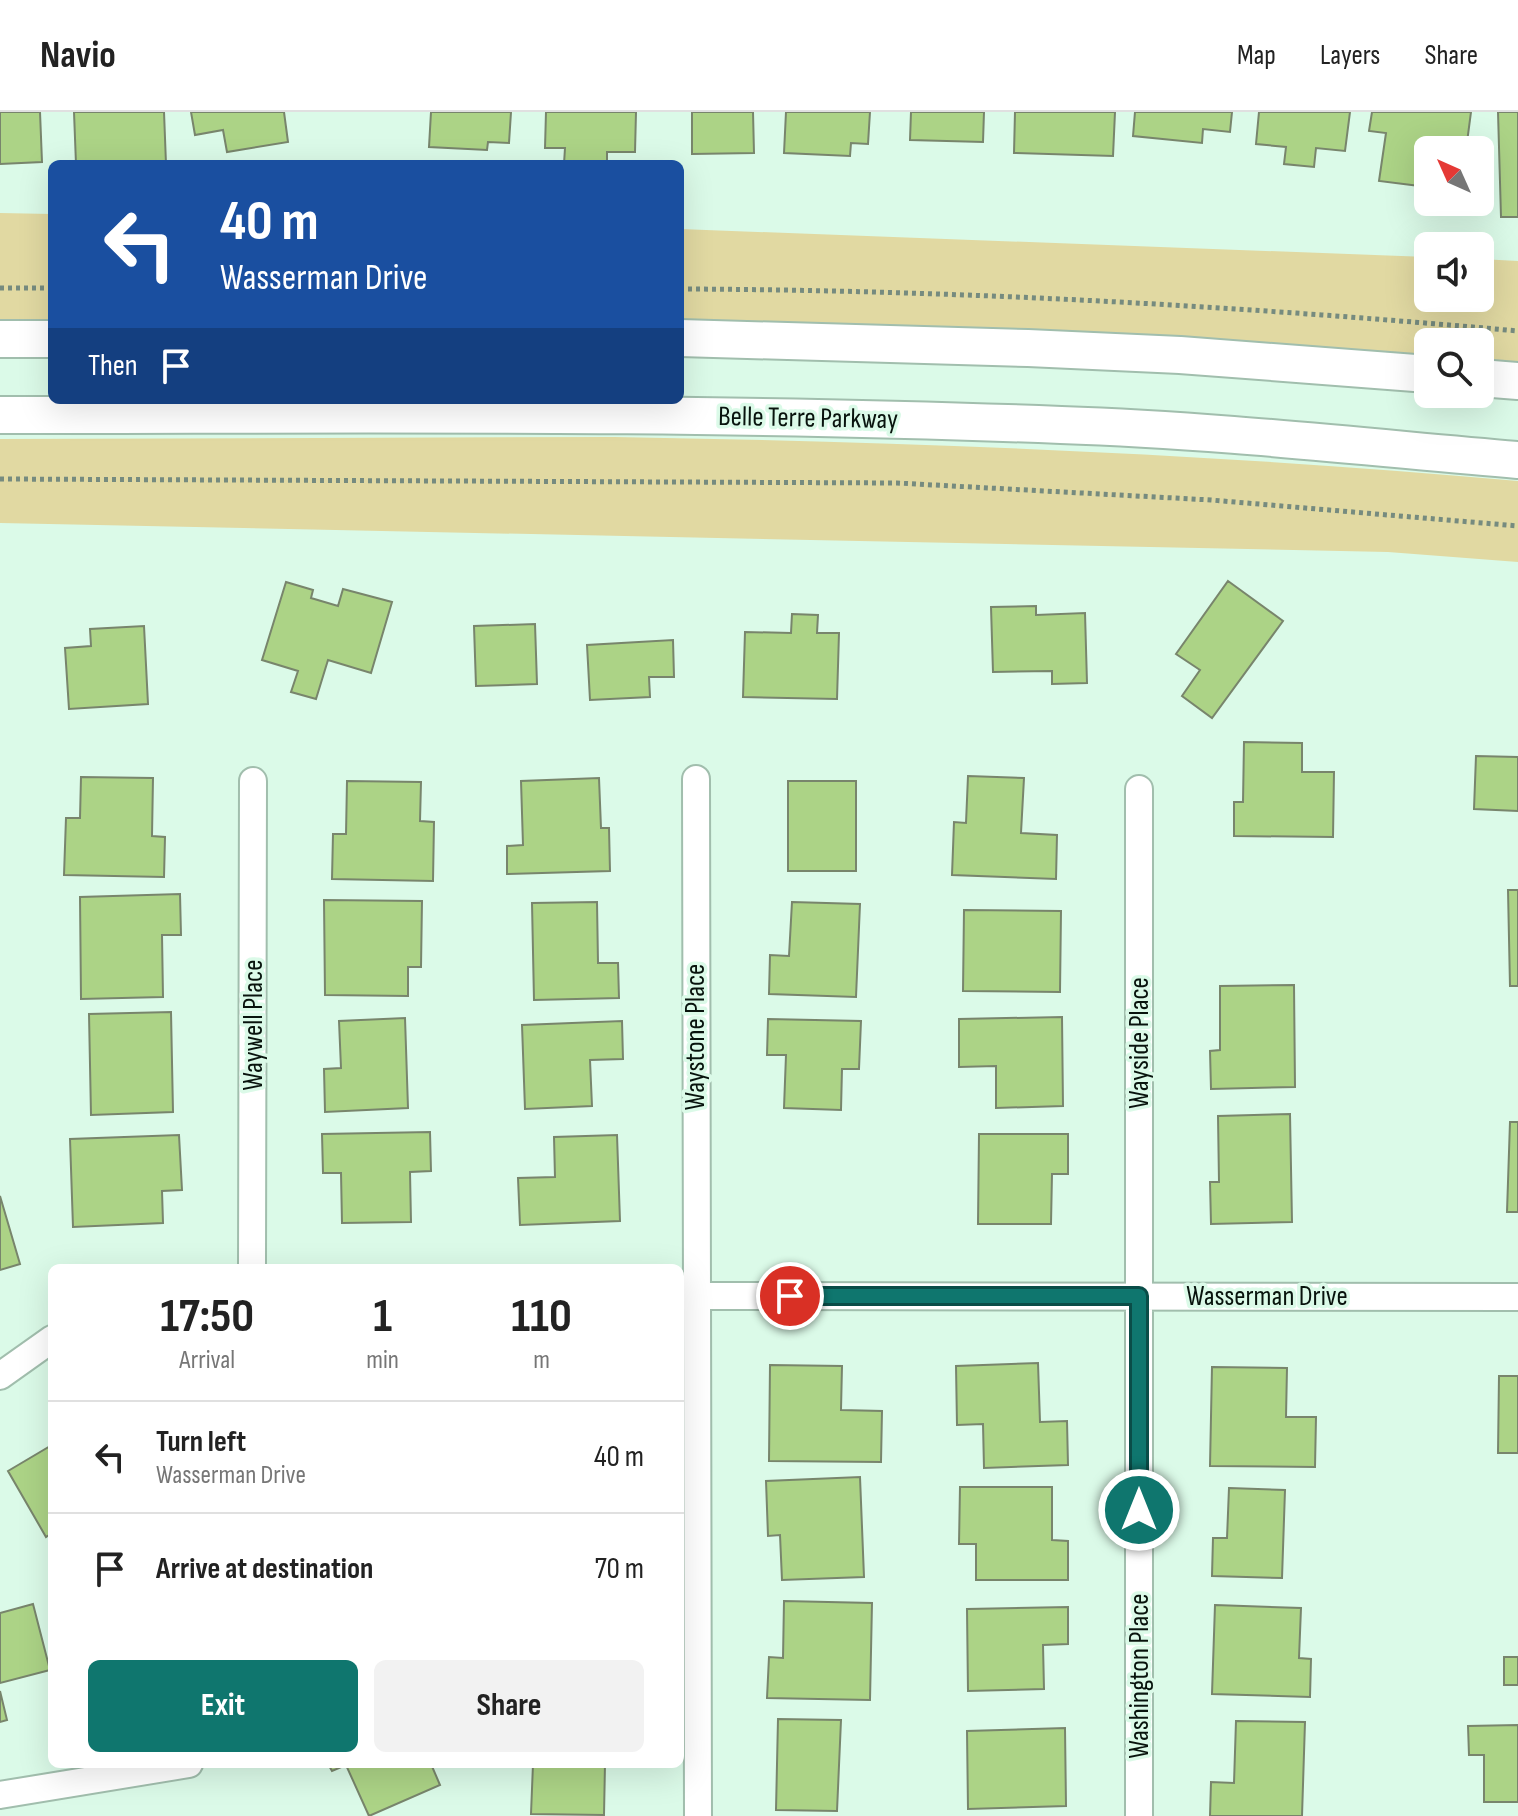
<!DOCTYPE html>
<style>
:root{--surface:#fff;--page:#f2f2f2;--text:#222;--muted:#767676;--line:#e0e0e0;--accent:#0f766e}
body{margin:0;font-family:"Sofia Sans Condensed",sans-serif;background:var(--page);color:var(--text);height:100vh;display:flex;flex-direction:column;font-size:30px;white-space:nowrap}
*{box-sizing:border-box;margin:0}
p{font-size:26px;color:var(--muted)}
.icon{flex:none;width:44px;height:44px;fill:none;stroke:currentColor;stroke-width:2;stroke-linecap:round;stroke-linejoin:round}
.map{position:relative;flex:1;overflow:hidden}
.sheet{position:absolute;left:48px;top:1152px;width:636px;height:504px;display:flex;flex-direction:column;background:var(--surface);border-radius:12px;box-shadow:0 8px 32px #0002}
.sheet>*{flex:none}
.banner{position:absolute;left:48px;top:48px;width:636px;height:244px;border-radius:12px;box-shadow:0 8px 32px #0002;background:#1a4fa0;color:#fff;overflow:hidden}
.needle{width:52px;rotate:315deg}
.buttons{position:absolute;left:1414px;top:24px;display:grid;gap:16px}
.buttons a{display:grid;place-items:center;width:80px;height:80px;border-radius:12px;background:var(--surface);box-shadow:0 8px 32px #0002;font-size:40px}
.pin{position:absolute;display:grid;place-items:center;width:68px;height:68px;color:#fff;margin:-34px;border:4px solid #fff;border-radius:50%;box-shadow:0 2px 8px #0007}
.me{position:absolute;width:88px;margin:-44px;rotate:0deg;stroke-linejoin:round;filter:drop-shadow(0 0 6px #0008)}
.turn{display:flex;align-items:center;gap:28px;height:168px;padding:0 40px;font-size:36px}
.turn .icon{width:104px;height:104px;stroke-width:2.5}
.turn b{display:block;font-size:56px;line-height:68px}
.then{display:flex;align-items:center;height:76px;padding:0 40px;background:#0003;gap:16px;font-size:30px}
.eta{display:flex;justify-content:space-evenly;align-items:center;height:136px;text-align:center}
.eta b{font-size:48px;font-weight:700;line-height:56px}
.button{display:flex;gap:16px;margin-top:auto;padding:16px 40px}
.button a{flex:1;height:92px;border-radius:12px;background:var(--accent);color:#fff;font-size:32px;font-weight:700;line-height:92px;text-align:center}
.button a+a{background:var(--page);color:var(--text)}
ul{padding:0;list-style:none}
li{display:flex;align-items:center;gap:24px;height:112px;padding:0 40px;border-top:2px solid var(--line)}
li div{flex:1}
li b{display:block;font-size:30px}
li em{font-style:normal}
header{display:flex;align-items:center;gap:48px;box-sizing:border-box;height:112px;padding:0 40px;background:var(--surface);border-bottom:2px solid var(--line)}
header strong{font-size:38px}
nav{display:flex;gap:44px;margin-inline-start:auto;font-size:28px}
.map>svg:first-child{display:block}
</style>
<header>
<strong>Navio</strong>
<nav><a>Map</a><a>Layers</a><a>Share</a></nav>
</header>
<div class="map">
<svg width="1518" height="1704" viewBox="0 0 1518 1704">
<rect width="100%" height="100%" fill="#dbfae8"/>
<path fill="#e1d9a2" d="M0 101 52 102V209H0Z
M680 117 1428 145V186H1480V147L1518 149V252L1480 249V230H1428V245L1128 223 815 211 680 210Z
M614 325C916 330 1217 342 1518 369V450L1388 440 0 411V327Z"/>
<path fill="#acd386" stroke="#78856c" stroke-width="2" d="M0 0H40L42 50 0 52Z
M74 0H164L166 52H76Z
M191 0H284L288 30 227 40 223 18 195 23Z
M431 0H511L509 31 488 30 487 38 429 35Z
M546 0H636L635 40H607V52H564L565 36H545Z
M692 0H753L754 41 692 42Z
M786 0H870L868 32 851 31 850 44 784 41Z
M911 0H984L983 30 910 28Z
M1015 0H1115L1113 44 1014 41Z
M1135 0H1232L1230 20 1203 17 1202 31 1133 24Z
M1259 0H1350L1345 39 1316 36 1314 55 1284 52 1286 35 1256 32Z
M1372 0H1471L1466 38H1428V75L1379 69 1386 21 1369 19Z
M1498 0H1518V105H1501Z
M1228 469 1283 509 1212 606 1182 584 1200 558 1176 542Z
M286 470 313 478 311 486 338 494 343 477 392 490 371 561 328 548 316 587 291 580 298 559 262 548Z
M1036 494V503L1085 501 1087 571 1052 572V559L993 560 991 495Z
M792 502 818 503 817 521H839L837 587 743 585 745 520 791 521Z
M535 512 537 572 476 574 474 514Z
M144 514 148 592 69 597 65 536 91 534 90 517Z
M673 528 674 565H649L650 585 590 588 587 533Z
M1244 630 1302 631V660H1334L1333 725 1234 724V690H1243Z
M1476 644 1518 645V699L1474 697Z
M968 664 1024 666 1021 721 1057 723 1056 767 952 763 954 710 966 711Z
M81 665 153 666 152 724 165 725 164 765 64 763 66 706H80Z
M599 666 601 716H609L610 759 507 762V734L523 733 521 669Z
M347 669 421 670 420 709 434 710 433 769 332 767 333 722H346Z
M788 669H856V759H788Z
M1508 778H1518V874H1510Z
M180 782 181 823H162L163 885 81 887 80 785Z
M324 788 422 789 421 855H408V884L325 883Z
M597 790 598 851H618L619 886 534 888 532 791Z
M792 790 860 792 856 885 769 882 770 843 789 844Z
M964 798 1061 799 1060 880 963 879Z
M1294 873 1295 975 1211 977 1210 939 1220 938V874Z
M171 900 173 1000 91 1003 89 902Z
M1062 905 1063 994 996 996V954L959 955V907Z
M405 906 408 996 325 1000 324 957 341 956 339 909Z
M768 907 861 909 859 957H842L841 998 784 996 786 943H767Z
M622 909 623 947 590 948 592 994 525 997 522 913Z
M1290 1002 1292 1110 1211 1112 1210 1070H1219L1218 1004Z
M1510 1010H1518V1100H1507Z
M430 1020 431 1059 410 1060 411 1110 342 1111 341 1061H323L322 1022Z
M979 1022H1068V1062H1052L1051 1112H978Z
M179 1023 182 1078 162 1079 163 1111 73 1115 70 1027Z
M617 1023 620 1109 520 1113 518 1066 555 1065 554 1025Z
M0 1084 20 1152 0 1158Z
M1038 1251 1040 1310 1067 1309 1068 1353 984 1356 983 1312 957 1313 956 1254Z
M770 1253 842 1254 841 1298 882 1299 881 1350 769 1349Z
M1212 1255 1287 1256 1286 1305H1316L1315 1355 1210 1354Z
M1499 1264H1518V1341H1498Z
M52 1333V1421L46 1425 8 1359Z
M860 1365 864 1465 782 1468 780 1423 768 1424 766 1369Z
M960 1375H1052V1428L1068 1429V1468H976V1432H959Z
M1229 1376 1285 1378 1282 1466 1212 1464 1213 1426H1227Z
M784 1489 872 1491 870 1588 767 1586 769 1545 783 1546Z
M33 1492 50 1558 0 1571V1501Z
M1215 1493 1301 1496 1299 1546 1311 1547 1310 1585 1212 1582Z
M1068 1495V1532L1043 1533 1044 1577 968 1579 967 1497Z
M1504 1545H1518V1573H1504Z
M0 1579 7 1608 0 1610Z
M778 1607 841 1608 837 1699 776 1698Z
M1236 1609 1305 1610 1302 1704H1210L1211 1670 1234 1671Z
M1518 1613V1690H1484V1643H1469L1468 1614Z
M1065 1616 1066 1694 968 1697 967 1619Z
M328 1652H431L440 1673 369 1704 346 1653 332 1659Z
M533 1652H605L604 1703 531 1702Z"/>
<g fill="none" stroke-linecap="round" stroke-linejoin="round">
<g stroke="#a1bead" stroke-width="30">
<path id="street" d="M696 667 698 1704
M252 1156 253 669
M680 1184 1518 1185
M0 1264 52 1227
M0 1683 189 1652
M1139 1704V677"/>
</g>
<g stroke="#a1bead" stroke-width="40">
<path id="secondary" d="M680 226 1028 236 1180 243 1428 262
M0 227H52
M1480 266 1518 269
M0 303C354 303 708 299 1061 313 1214 318 1366 335 1518 348"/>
</g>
<path stroke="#768b7f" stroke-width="5" stroke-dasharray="4 4" stroke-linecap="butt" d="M0 176H52
M680 177C960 178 1240 194 1518 219
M0 367 897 371 1211 388 1518 414"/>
<use href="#street" stroke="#fff" stroke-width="26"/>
<use href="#secondary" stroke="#fff" stroke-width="36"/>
</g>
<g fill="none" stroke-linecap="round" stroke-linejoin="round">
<g stroke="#0a4d48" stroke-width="20">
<path id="route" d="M790 1184H1139V1398"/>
</g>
<use href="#route" stroke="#0f766e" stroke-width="14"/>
</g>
<g text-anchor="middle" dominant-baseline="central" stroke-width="7" stroke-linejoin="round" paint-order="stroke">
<g font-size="28" fill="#08130d" stroke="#dbfae8">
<text transform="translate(808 306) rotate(1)">Belle Terre Parkway</text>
<text transform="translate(253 913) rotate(-90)">Waywell Place</text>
<text transform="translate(695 925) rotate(-90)">Waystone Place</text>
<text transform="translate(1139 931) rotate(-90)">Wayside Place</text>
<text x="1267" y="1184">Wasserman Drive</text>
<text transform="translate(1139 1564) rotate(-90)">Washington Place</text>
</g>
</g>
</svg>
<div class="buttons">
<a><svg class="needle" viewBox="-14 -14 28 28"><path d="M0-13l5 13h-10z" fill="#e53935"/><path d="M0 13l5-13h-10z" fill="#767676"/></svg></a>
<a><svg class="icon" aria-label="sound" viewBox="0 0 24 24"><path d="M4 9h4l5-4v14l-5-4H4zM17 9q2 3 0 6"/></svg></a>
<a><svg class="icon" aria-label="search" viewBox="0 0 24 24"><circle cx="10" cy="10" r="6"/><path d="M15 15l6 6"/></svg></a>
</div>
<div class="pin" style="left:790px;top:1184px;background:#d93025"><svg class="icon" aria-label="arrive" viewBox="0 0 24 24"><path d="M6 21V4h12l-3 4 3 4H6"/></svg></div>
<svg class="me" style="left:1139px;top:1398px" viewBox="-20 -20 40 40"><circle r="17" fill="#0f766e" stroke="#fff" stroke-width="3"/><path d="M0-11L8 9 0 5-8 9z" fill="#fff"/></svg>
<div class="banner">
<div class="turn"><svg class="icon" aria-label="left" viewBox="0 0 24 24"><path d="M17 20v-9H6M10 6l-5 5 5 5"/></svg><div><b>40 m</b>Wasserman Drive</div></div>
<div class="then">Then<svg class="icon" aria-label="arrive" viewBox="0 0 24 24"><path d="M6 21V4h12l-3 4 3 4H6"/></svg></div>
</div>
<section class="sheet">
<div class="eta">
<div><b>17:50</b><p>Arrival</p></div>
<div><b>1</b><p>min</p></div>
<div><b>110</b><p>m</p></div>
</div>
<ul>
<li><svg class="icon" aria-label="left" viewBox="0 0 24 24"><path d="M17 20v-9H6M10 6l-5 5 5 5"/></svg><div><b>Turn left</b><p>Wasserman Drive</p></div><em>40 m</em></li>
<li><svg class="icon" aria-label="arrive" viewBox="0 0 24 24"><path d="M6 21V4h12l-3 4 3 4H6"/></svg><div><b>Arrive at destination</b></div><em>70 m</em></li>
</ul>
<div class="button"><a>Exit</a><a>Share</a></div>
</section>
</div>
